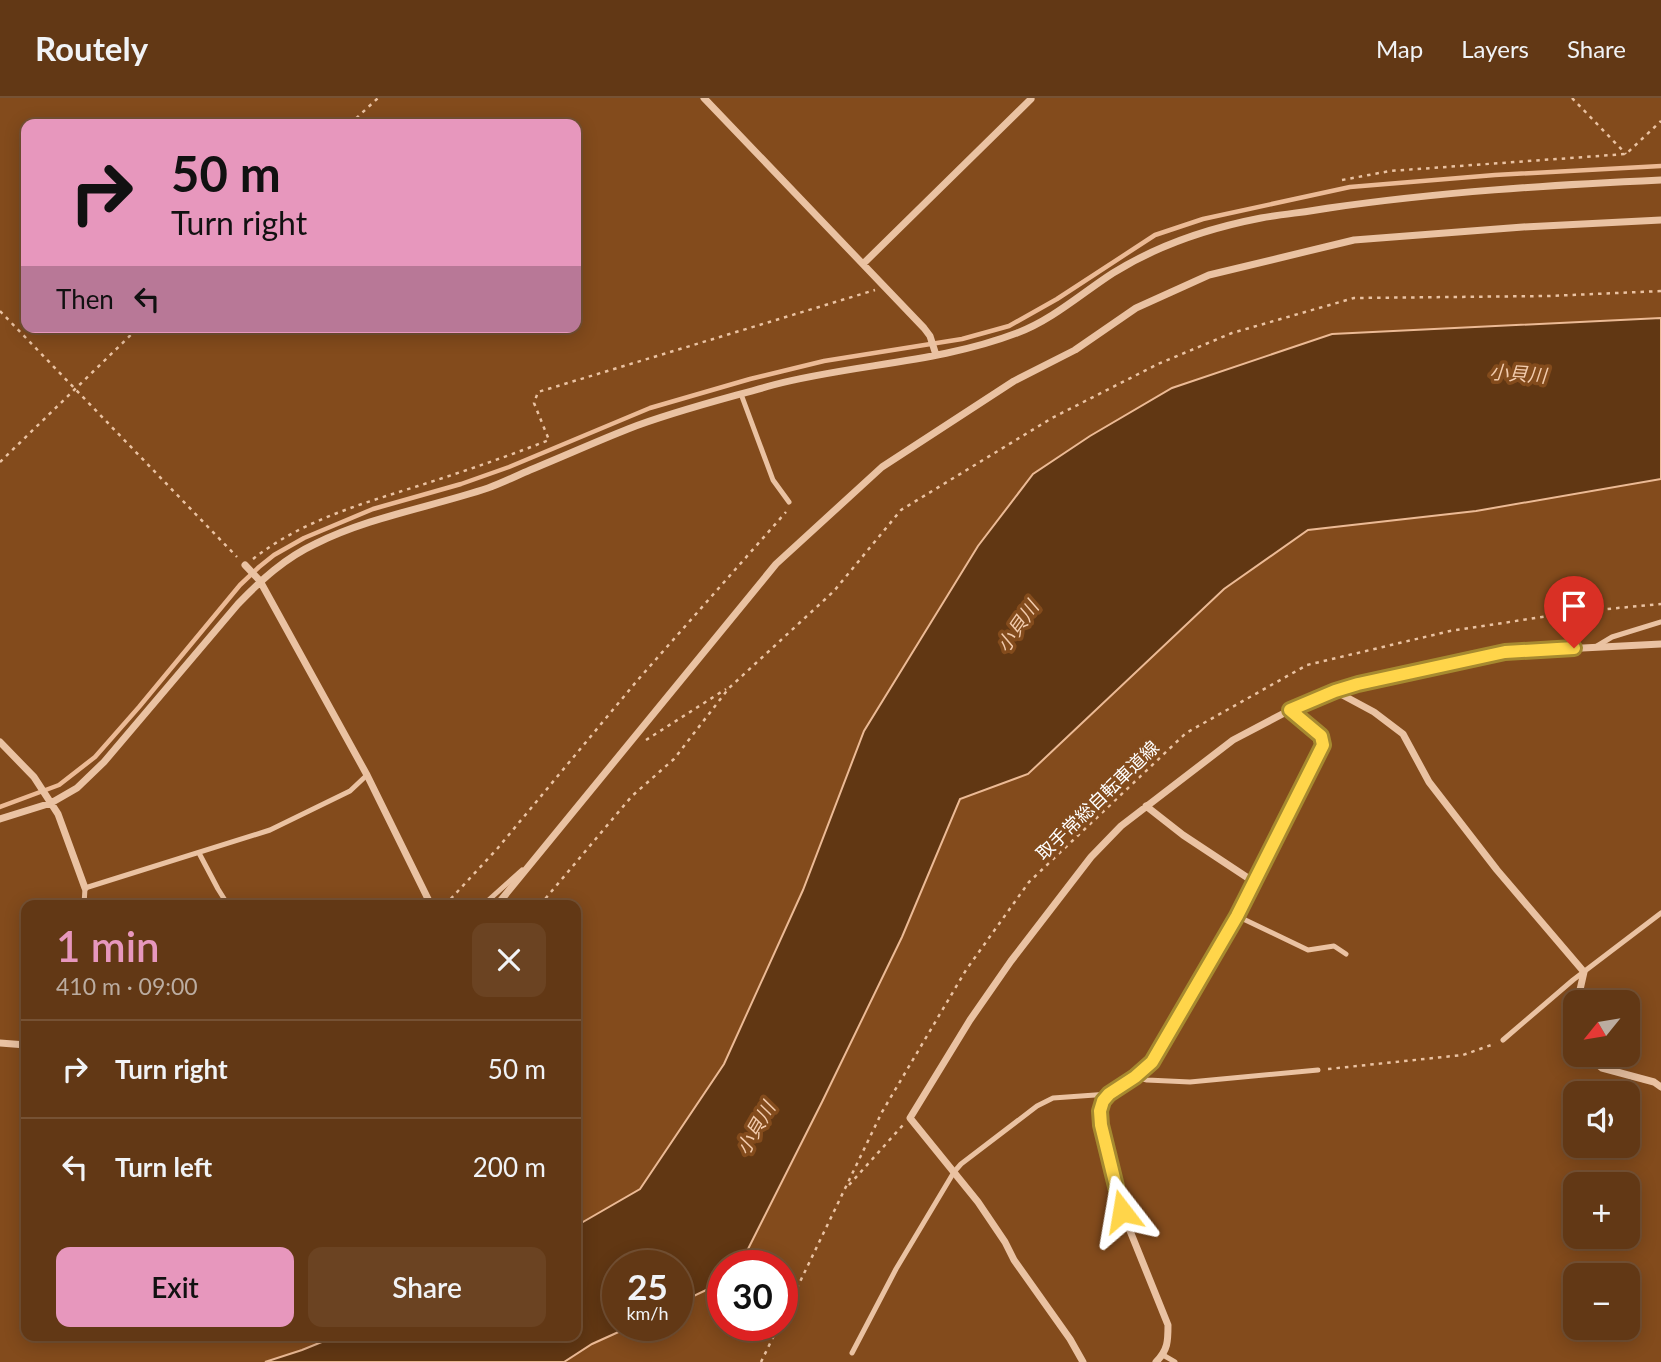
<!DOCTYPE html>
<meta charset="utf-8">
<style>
:root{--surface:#623815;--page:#6b4322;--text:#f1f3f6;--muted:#bbaca0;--line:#765234;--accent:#e797bd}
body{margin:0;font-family:Lato,"Noto Sans JP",sans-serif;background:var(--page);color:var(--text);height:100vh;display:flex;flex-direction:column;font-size:26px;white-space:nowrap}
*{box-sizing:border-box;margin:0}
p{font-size:23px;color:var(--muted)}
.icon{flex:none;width:38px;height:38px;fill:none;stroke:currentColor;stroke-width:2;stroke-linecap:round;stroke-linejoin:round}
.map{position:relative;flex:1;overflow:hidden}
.side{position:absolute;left:21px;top:802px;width:560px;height:441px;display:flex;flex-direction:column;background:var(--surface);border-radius:14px;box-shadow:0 4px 18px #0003,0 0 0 2px var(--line)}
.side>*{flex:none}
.hud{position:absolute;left:21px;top:21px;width:560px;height:214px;border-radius:14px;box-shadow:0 4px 18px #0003,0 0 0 2px var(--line);background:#e797bd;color:#111;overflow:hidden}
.needle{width:46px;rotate:240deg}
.controls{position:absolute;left:1563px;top:892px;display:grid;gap:14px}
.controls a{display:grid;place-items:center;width:77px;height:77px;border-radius:14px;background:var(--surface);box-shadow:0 4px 18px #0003,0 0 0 2px var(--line);font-size:35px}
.speed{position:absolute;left:602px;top:1152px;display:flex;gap:14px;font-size:35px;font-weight:700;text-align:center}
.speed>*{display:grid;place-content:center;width:91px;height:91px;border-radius:50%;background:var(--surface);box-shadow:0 4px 18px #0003,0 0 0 2px var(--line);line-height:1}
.speed small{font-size:18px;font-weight:400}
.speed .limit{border:10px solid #d22;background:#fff;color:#111}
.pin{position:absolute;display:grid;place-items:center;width:60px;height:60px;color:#fff;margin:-72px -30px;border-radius:50% 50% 50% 0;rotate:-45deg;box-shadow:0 0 7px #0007}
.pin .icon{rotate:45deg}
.me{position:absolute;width:77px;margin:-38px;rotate:346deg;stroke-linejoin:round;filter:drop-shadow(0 0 5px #0008)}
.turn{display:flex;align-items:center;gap:24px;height:147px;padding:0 35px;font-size:32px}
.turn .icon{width:91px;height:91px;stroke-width:2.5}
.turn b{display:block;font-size:49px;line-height:60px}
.then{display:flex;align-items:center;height:66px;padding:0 35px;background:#0003;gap:14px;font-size:26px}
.round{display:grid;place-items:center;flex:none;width:74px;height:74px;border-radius:14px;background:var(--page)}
.headline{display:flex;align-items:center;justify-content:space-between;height:119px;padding:0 35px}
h1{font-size:42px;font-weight:600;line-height:52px;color:var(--accent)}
.button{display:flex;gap:14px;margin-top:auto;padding:14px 35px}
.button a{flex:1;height:80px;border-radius:14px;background:var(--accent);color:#111;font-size:28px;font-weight:600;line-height:80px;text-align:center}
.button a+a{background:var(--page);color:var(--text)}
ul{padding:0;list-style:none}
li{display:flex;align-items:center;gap:21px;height:98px;padding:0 35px;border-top:2px solid var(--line)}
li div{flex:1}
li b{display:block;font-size:26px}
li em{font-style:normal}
header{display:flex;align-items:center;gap:42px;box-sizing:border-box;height:98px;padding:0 35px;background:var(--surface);border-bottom:2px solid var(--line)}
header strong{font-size:33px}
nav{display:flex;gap:38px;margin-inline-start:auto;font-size:24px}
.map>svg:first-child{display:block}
</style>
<header>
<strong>Routely</strong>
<nav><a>Map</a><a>Layers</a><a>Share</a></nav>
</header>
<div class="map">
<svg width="1661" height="1264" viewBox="0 0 1661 1264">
<rect width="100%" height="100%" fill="#834b1c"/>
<path fill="#613713" stroke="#ecba95" stroke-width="2" d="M1661 220V381L1476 413 1308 432 1224 491 1028 676 960 701 902 839 822 1004 740 1167H723V1184L677 1206V1167H618V1227H634L592 1246 564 1264H265L302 1252 339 1237H576V1128L640 1091 724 966 803 792 864 633 978 448 1033 376 1090 338 1172 290 1332 236Z"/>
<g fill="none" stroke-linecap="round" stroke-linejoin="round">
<path stroke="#ecba95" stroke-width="4.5" d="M0 709 59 687 95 659 139 609 240 487 259 469 274 457 304 440 373 411 461 386 509 369 650 310 750 281 824 263 962 241 1009 228 1057 201 1155 137 1203 121 1350 89 1495 77 1661 68"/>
<path stroke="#eac2a2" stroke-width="2.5" stroke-dasharray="3.5 5" stroke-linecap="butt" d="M1572 0 1626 56
M350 26 378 0
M1342 82 1390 73 1626 56 1661 23
M0 213 237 459
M0 364 139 229
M253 461C301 423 361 406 418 388 462 374 506 359 549 342L534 305 538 294 875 192
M646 642 726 591
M445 807 497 751 636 584 786 414
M540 807 632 698 674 661 729 590 834 493 901 412 1052 320 1158 266 1232 235 1354 200 1548 198 1661 193
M1328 971 1463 957 1494 946
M849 1087 903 1027
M782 1221 882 1014 966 872 1029 784 1186 635 1307 567 1450 533 1575 514 1661 506
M761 1264 779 1227"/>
<path stroke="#eac2a2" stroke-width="5" d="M741 296 773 382 789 404
M1597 548 1612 539 1661 524
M199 755 218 791 228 807
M1254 784 1323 647 1321 638 1290 612
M84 807 85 790 270 732 350 693 367 677
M483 807 522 772
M1237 818 1308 852 1334 848 1346 856
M1503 942 1573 882 1661 815
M1135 979 1147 982 1190 984 1318 972
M852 1255 896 1171 954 1074 961 1066 1037 1008 1053 1000 1109 996
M1163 1257 1175 1264"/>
<path stroke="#eac2a2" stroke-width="7" d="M704 0 924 230 930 238 936 257
M863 166 1031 1
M245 467 260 483 367 677 431 807
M1335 593 1374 614 1403 636 1429 684 1497 772 1584 874 1577 905
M0 644 34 679 58 716 85 790
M1146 708 1183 737 1254 784 1237 818 1152 964 1135 979 1109 996 1103 1003 1100 1013 1101 1027 1122 1113 1168 1227C1168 1243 1168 1252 1156 1264
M0 721 51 705 77 690 104 664 238 506C261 482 285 460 315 446 369 419 431 409 488 390 502 385 516 378 530 372 562 359 595 344 628 331 674 313 724 301 773 287 853 266 939 265 1017 235 1052 222 1082 195 1113 175 1158 147 1209 130 1261 120 1284 116 1307 114 1329 110 1439 94 1550 87 1661 82
M497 807 776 466 882 369 1014 283 1075 252 1136 210 1209 177 1354 142 1523 129 1661 122
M1575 913 1573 933 1575 937
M0 945 26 947
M1587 957 1602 970 1654 984 1661 989
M1083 1264 1070 1241 1014 1162 1005 1144 978 1104 910 1020 970 922 1011 863 1091 759 1121 728 1233 642 1290 612 1335 593 1358 586 1505 554 1661 546"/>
</g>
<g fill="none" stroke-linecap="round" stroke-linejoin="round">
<g stroke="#a68a30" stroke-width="18">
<path id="route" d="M1122 1113 1101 1027 1100 1013 1103 1003 1109 996 1135 979 1152 964 1237 818 1323 647 1321 638 1290 612 1335 593 1358 586 1505 554 1574 550"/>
</g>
<use href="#route" stroke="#ffd54a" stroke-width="12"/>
</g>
<g text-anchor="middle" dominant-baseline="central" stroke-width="7" stroke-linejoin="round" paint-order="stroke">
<g font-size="18" fill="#fff" stroke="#834b1c">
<text transform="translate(1097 702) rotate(-44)">取手常総自転車道線</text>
</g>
<g font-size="19" font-style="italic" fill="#f2cbad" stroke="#834b1c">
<text transform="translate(1518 275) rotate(4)">小貝川</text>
<text transform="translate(1017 528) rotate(-55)">小貝川</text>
<text transform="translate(755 1030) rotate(-60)">小貝川</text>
</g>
</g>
</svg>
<div class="controls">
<a><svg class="needle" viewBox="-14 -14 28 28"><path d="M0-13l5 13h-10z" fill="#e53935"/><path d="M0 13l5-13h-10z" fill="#bbaca0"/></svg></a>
<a><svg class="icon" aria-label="sound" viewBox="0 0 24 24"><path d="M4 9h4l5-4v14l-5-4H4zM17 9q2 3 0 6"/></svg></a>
<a>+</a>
<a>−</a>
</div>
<div class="speed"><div>25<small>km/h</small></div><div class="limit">30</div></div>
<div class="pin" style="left:1574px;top:550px;background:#d93025"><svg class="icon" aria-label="arrive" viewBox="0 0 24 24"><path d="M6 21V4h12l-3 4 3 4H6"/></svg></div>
<svg class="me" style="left:1122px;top:1113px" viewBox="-20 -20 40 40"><path d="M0-17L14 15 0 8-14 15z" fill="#ffd54a" stroke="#fff" stroke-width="4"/></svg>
<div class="hud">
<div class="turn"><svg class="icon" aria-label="right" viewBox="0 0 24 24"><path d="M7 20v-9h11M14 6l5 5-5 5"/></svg><div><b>50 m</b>Turn right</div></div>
<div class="then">Then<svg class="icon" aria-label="left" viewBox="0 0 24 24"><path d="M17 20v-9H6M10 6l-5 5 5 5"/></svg></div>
</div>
<section class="side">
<div class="headline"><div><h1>1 min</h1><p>410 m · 09:00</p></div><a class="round"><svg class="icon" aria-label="close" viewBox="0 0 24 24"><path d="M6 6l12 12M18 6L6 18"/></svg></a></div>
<ul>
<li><svg class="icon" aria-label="right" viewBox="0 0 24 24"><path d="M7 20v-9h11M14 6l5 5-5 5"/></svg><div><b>Turn right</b></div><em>50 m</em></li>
<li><svg class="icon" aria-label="left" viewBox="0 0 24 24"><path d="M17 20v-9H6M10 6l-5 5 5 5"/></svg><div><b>Turn left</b></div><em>200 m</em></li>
</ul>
<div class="button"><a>Exit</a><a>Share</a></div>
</section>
</div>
